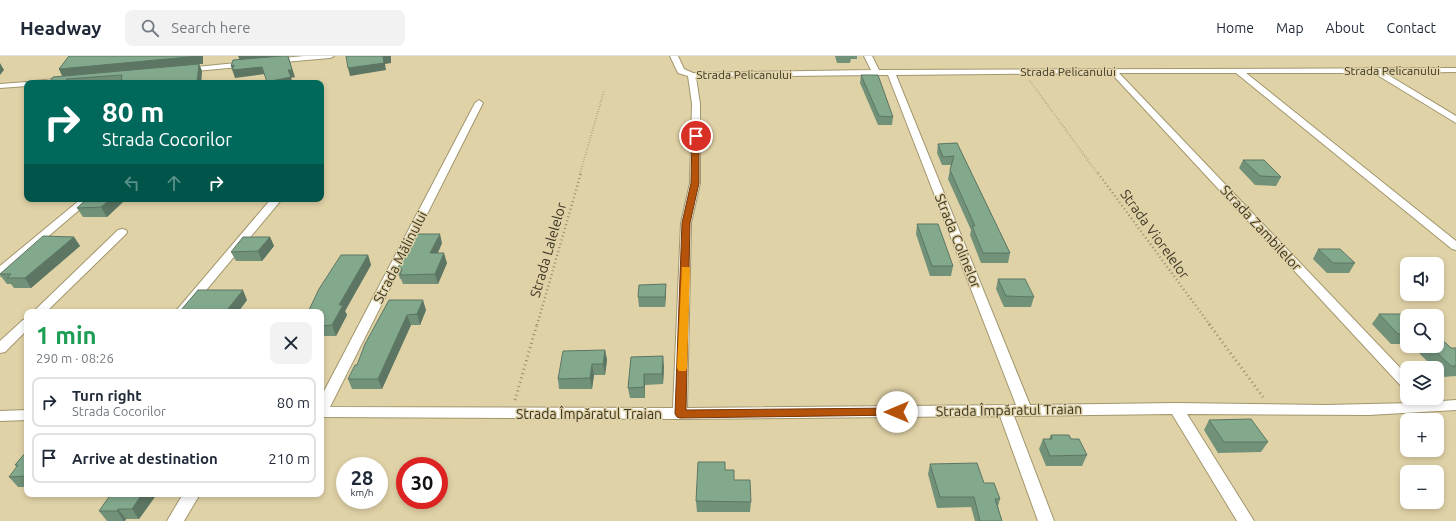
<!DOCTYPE html>
<meta charset="utf-8">
<style>
:root{--surface:#fff;--page:#f2f2f3;--text:#1f2937;--muted:#747a83;--line:#e0e1e3}
body{margin:0;font-family:Ubuntu,sans-serif;background:var(--page);color:var(--text);height:100vh;display:flex;flex-direction:column;font-size:15px;white-space:nowrap}
*{box-sizing:border-box;margin:0}
p{font-size:13px;color:var(--muted)}
.icon{flex:none;width:22px;height:22px;fill:none;stroke:currentColor;stroke-width:2;stroke-linecap:round;stroke-linejoin:round}
.map{position:relative;flex:1;overflow:hidden}
.drawer{position:absolute;left:24px;top:253px;width:300px;height:188px;display:flex;flex-direction:column;background:var(--surface);border-radius:8px;box-shadow:0 2px 6px #0003}
.drawer>*{flex:none}
.banner{position:absolute;left:24px;top:24px;width:300px;height:122px;border-radius:8px;box-shadow:0 2px 6px #0003;background:#00695c;color:#fff;overflow:hidden}
.fabs{position:absolute;left:1400px;top:201px;display:grid;gap:8px}
.fabs a{display:grid;place-items:center;width:44px;height:44px;border-radius:8px;background:var(--surface);box-shadow:0 2px 6px #0003;font-size:20px}
.speed{position:absolute;left:336px;top:401px;display:flex;gap:8px;font-size:20px;font-weight:700;text-align:center}
.speed>*{display:grid;place-content:center;width:52px;height:52px;border-radius:50%;background:var(--surface);box-shadow:0 2px 6px #0003;line-height:1}
.speed small{font-size:10px;font-weight:400}
.speed .limit{border:6px solid #d22;background:#fff;color:#111}
.pin{position:absolute;display:grid;place-items:center;width:34px;height:34px;color:#fff;margin:-17px;border:2px solid #fff;border-radius:50%;box-shadow:0 1px 4px #0007}
.me{position:absolute;width:44px;margin:-22px;rotate:270deg;stroke-linejoin:round;filter:drop-shadow(0 0 3px #0008)}
.turn{display:flex;align-items:center;gap:14px;height:84px;padding:0 12px;font-size:18px}
.turn .icon{width:52px;height:52px;stroke-width:2.5}
.turn b{display:block;font-size:28px;line-height:34px}
.lanes{display:flex;align-items:center;height:38px;padding:0 12px;background:#0003;justify-content:center;gap:20px;direction:ltr}
.lanes .off{opacity:.35}
.round{display:grid;place-items:center;flex:none;width:42px;height:42px;border-radius:8px;background:var(--page)}
.overview{display:flex;align-items:center;justify-content:space-between;height:68px;padding:0 12px}
h1{font-size:24px;font-weight:700;line-height:30px;color:#1e9e55}
ul{padding:0;list-style:none}
li{display:flex;align-items:center;gap:12px;height:50px;margin:0 8px 6px;padding:0 4px;border:2px solid var(--line);border-radius:8px}
li div{flex:1}
li b{display:block;font-size:15px}
li em{font-style:normal}
header{display:flex;align-items:center;gap:24px;box-sizing:border-box;height:56px;padding:0 20px;background:var(--surface);border-bottom:1px solid var(--line)}
header strong{font-size:19px}
nav{display:flex;gap:22px;margin-inline-start:auto;font-size:14px}
.search{width:280px;height:36px;background:var(--page);display:flex;align-items:center;gap:10px;box-sizing:border-box;padding:0 14px;border-radius:8px;color:var(--muted);font-size:15px}
.map>svg:first-child{display:block}
</style>
<header>
<strong>Headway</strong>
<div class="search"><svg class="icon" aria-label="search" viewBox="0 0 24 24"><circle cx="10" cy="10" r="6"/><path d="M15 15l6 6"/></svg>Search here</div>
<nav><a>Home</a><a>Map</a><a>About</a><a>Contact</a></nav>
</header>
<div class="map">
<svg width="1456" height="465" viewBox="0 0 1456 465">
<rect width="100%" height="100%" fill="#e0d2a7"/>
<g fill="none" stroke-linecap="round" stroke-linejoin="round">
<g stroke="#a2966d" stroke-width="2">
<path id="street" d="M304 0H334L330 2 273 7 269 5 273 3Z
M670 0H678L684 13 693 17 871 14 864 0H872L879 14 1456 12V16L1385 17 1456 60V67L1374 17H1246L1456 185V194L1452 193 1236 17H1119L1407 319V333L1402 331 1111 17 896 19 1030 349 1176 347 1326 349 1413 347 1456 344V354L1369 359 1187 358 1254 465H1237L1172 358 1014 360 1054 465H1038L1000 360 680 363 321 361V341L475 47 479 44 483 47 330 351 673 352 681 167 690 127 692 48 688 20 678 17ZM878 19H888L1016 349 687 352 691 167 700 127V48L696 21Z
M247 6H250V10L185 16 181 14 185 12Z
M64 22 68 24 67 26 31 27 35 25Z
M27 26 30 27H27V30L0 32V28Z
M81 143H92L4 218 0 220V210Z
M271 143H282L188 256H175Z
M122 173 126 174 127 176 126 178 46 256H33L118 174Z
M27 263V274L5 296 0 297V285L23 264Z
M27 354V364L0 365V355Z
M183 438H200L184 465H167Z"/>
</g>
<path stroke="#978d6d" stroke-width="2" stroke-dasharray="0.5 2" stroke-linecap="butt" d="M1030 25 1098 118
M580 118 604 35"/>
<path stroke="#978d6d" stroke-width="2.5" stroke-dasharray="1 3" stroke-linecap="butt" d="M1098 117 1210 269
M537 269 581 117"/>
<path stroke="#978d6d" stroke-width="3" stroke-dasharray="1 3.5" stroke-linecap="butt" d="M1209 268 1263 341
M515 344 537 268"/>
<use href="#street" fill="#fff" fill-rule="evenodd"/>
</g>
<path fill="#719179" d="M69 0H203V8H199L202 15 201 27H48L62 20 59 13Z
M835 0H857V3H851L850 7H837Z
M861 19 893 61 892 69H878L860 27Z
M957 87 1010 197 1008 207H981L970 179 971 174 948 123 951 109H942L937 97 938 88Z
M1243 104 1281 121 1276 130 1255 129 1239 112Z
M87 143H123L124 145 107 161H83L77 152Z
M917 168 953 210 951 220H930L916 178Z
M74 181 80 190 31 232H14L11 228H7L0 219V218Z
M270 181 274 190 262 205H236L231 196Z
M442 187 438 197 447 207 438 228H403L401 223H400L397 213Z
M1318 193 1355 207 1349 217H1327L1313 203Z
M368 199 371 209 345 255 347 259 336 280H321V256Z
M998 223 1034 241 1031 251H1004L996 233Z
M666 238 665 251H639L638 241Z
M247 244 238 256H182L181 254Z
M389 244 426 254 420 269H411L382 333H352L348 323 357 309Z
M1379 258 1407 260V288H1391L1372 268Z
M1412 290H1437L1451 292H1456V320L1443 321 1437 315V312H1434Z
M605 294 607 304 605 319H594L592 333H559L558 323Z
M631 301 664 311 663 328 645 329V342H630L628 332Z
M1209 364 1268 386 1261 396 1218 397 1204 374Z
M1051 379 1071 383 1087 399 1082 410H1046L1039 393 1043 383H1049Z
M27 395V431H18L9 421 17 411 15 409Z
M930 408 984 427 1000 443 998 450 1002 465H975L971 451 937 452 928 418Z
M725 414 751 446 750 456H697L696 445Z
M157 438 139 463H126L125 465H107L99 455Z"/>
<path fill="#5c7663" d="M199 0H203V8H199L202 15 201 27H189L199 8 63 21 59 13Z
M238 0H288L295 21 291 22 293 27H267V26L288 14 240 5Z
M383 0H391V7L385 8 386 14 350 20 348 12Z
M0 7 4 14 0 19Z
M234 9 262 11 265 18 235 22 231 10Z
M67 23 70 27H60Z
M111 143H123L124 145 107 161 101 151Z
M440 178 442 187 433 207 430 197Z
M74 181 80 190 31 232 25 222Z
M270 181 274 190 262 205 258 195Z
M444 197 447 207 438 228 435 218Z
M368 199 371 209 345 255 347 259 336 280 332 269 339 249Z
M666 228V238L665 251V241Z
M243 234 247 244 238 256H229L227 254Z
M423 244 426 254 420 269 417 258Z
M407 259 411 269 382 333 378 323Z
M605 294 607 304 605 319 603 308Z
M663 300 664 311 663 328 662 318Z
M592 308 594 319 592 333 590 322Z
M644 318 645 329V342L644 331Z
M142 438H157L139 463 132 453Z
M118 453 126 463 125 465H124L117 455Z"/>
<path fill="#83a98d" stroke="#5c7663" d="M69 0H199L59 13Z
M282 0H288L292 14H288L291 21 267 26 262 11 232 14 234 9 231 10 233 4Z
M346 0H383L384 7 348 12Z
M199 8 197 26 189 27H121L122 19 67 23 63 27H48L53 21Z
M861 19H878L893 61 879 60Z
M957 87 1010 197H983L972 170H975L950 114 954 100 943 101 938 88Z
M1243 104H1264L1281 121 1260 120Z
M87 143H111L101 151 77 152Z
M917 168H938L953 210H932Z
M417 178H440L430 197H444L435 218 400 219 402 213H397Z
M43 180 74 181 25 222H7L11 218H0Z
M243 181H270L258 195 231 196Z
M1318 193H1340L1355 207H1333Z
M341 199H368L339 249H343L332 269 321 270V256H308L319 233Z
M998 223H1025L1034 241 1006 240Z
M666 228 665 241H638L639 229Z
M198 234H243L227 254H181Z
M389 244H423L417 258 407 259 378 323H348L355 309H357L365 288Z
M1379 258H1416L1418 260H1407V278H1398Z
M1437 279 1451 292H1456V310H1451L1430 290H1437Z
M605 294 603 308H592L590 322 558 323 563 295Z
M663 300 662 318H644V331L628 332 631 301Z
M1251 363 1268 386H1224L1209 364Z
M1051 379H1069L1071 383H1079L1087 399 1050 400 1043 383H1052Z
M27 395V420L9 421 18 409H15Z
M698 406H725V414H734V424H750L751 446 696 445Z
M977 407 984 427H994L1000 443H995L1002 465H980L974 441H940L930 408Z
M111 438H142L132 453H118L117 455H99Z"/>
<path fill="#b45309" stroke="#753606" d="M696 77 699 80V127L690 167 686 354 897 352 901 353 902 356 901 359 680 362 677 361 675 358 682 167 691 127 692 80Z"/>
<path fill="#f59e0b" d="M682 211H689L690 213 687 312 686 315H679L677 312Z"/>
<g text-anchor="middle" dominant-baseline="central" stroke-width="3" stroke-linejoin="round" paint-order="stroke">
<g font-size="12" fill="#3c3625" stroke="#e0d2a7">
<text x="1392" y="14">Strada Pelicanului</text>
<text x="1068" y="15">Strada Pelicanului</text>
<text x="744" y="18">Strada Pelicanului</text>
</g>
<g font-size="14" fill="#3c3625" stroke="#e0d2a7">
<text transform="translate(1261 172) rotate(47)">Strada Zambilelor</text>
<text transform="translate(1155 178) rotate(54)">Strada Viorelelor</text>
<text transform="translate(958 185) rotate(68)">Strada Colinelor</text>
<text transform="translate(548 194) rotate(-74)">Strada Lalelelor</text>
<text transform="translate(400 201) rotate(-63)">Strada Mălinului</text>
<text transform="translate(1009 354) rotate(-1)">Strada Împăratul Traian</text>
<text x="589" y="358">Strada Împăratul Traian</text>
</g>
</g>
</svg>
<div class="fabs">
<a><svg class="icon" aria-label="sound" viewBox="0 0 24 24"><path d="M4 9h4l5-4v14l-5-4H4zM17 9q2 3 0 6"/></svg></a>
<a><svg class="icon" aria-label="search" viewBox="0 0 24 24"><circle cx="10" cy="10" r="6"/><path d="M15 15l6 6"/></svg></a>
<a><svg class="icon" aria-label="layers" viewBox="0 0 24 24"><path d="M12 4l9 5-9 5-9-5zM3 14l9 5 9-5"/></svg></a>
<a>+</a>
<a>−</a>
</div>
<div class="speed"><div>28<small>km/h</small></div><div class="limit">30</div></div>
<div class="pin" style="left:696px;top:80px;background:#d93025"><svg class="icon" aria-label="arrive" viewBox="0 0 24 24"><path d="M6 21V4h12l-3 4 3 4H6"/></svg></div>
<svg class="me" style="left:897px;top:356px" viewBox="-20 -20 40 40"><circle r="19" fill="#fff"/><path d="M0-13L10 11 0 6-10 11z" fill="#b45309"/></svg>
<div class="banner">
<div class="turn"><svg class="icon" aria-label="right" viewBox="0 0 24 24"><path d="M7 20v-9h11M14 6l5 5-5 5"/></svg><div><b>80 m</b>Strada Cocorilor</div></div>
<div class="lanes"><svg class="icon off" aria-label="left" viewBox="0 0 24 24"><path d="M17 20v-9H6M10 6l-5 5 5 5"/></svg><svg class="icon off" aria-label="ahead" viewBox="0 0 24 24"><path d="M12 20V5M6 11l6-6 6 6"/></svg><svg class="icon" aria-label="right" viewBox="0 0 24 24"><path d="M7 20v-9h11M14 6l5 5-5 5"/></svg></div>
</div>
<section class="drawer">
<div class="overview"><div><h1>1 min</h1><p>290 m · 08:26</p></div><a class="round"><svg class="icon" aria-label="close" viewBox="0 0 24 24"><path d="M6 6l12 12M18 6L6 18"/></svg></a></div>
<ul>
<li><svg class="icon" aria-label="right" viewBox="0 0 24 24"><path d="M7 20v-9h11M14 6l5 5-5 5"/></svg><div><b>Turn right</b><p>Strada Cocorilor</p></div><em>80 m</em></li>
<li><svg class="icon" aria-label="arrive" viewBox="0 0 24 24"><path d="M6 21V4h12l-3 4 3 4H6"/></svg><div><b>Arrive at destination</b></div><em>210 m</em></li>
</ul>
</section>
</div>
